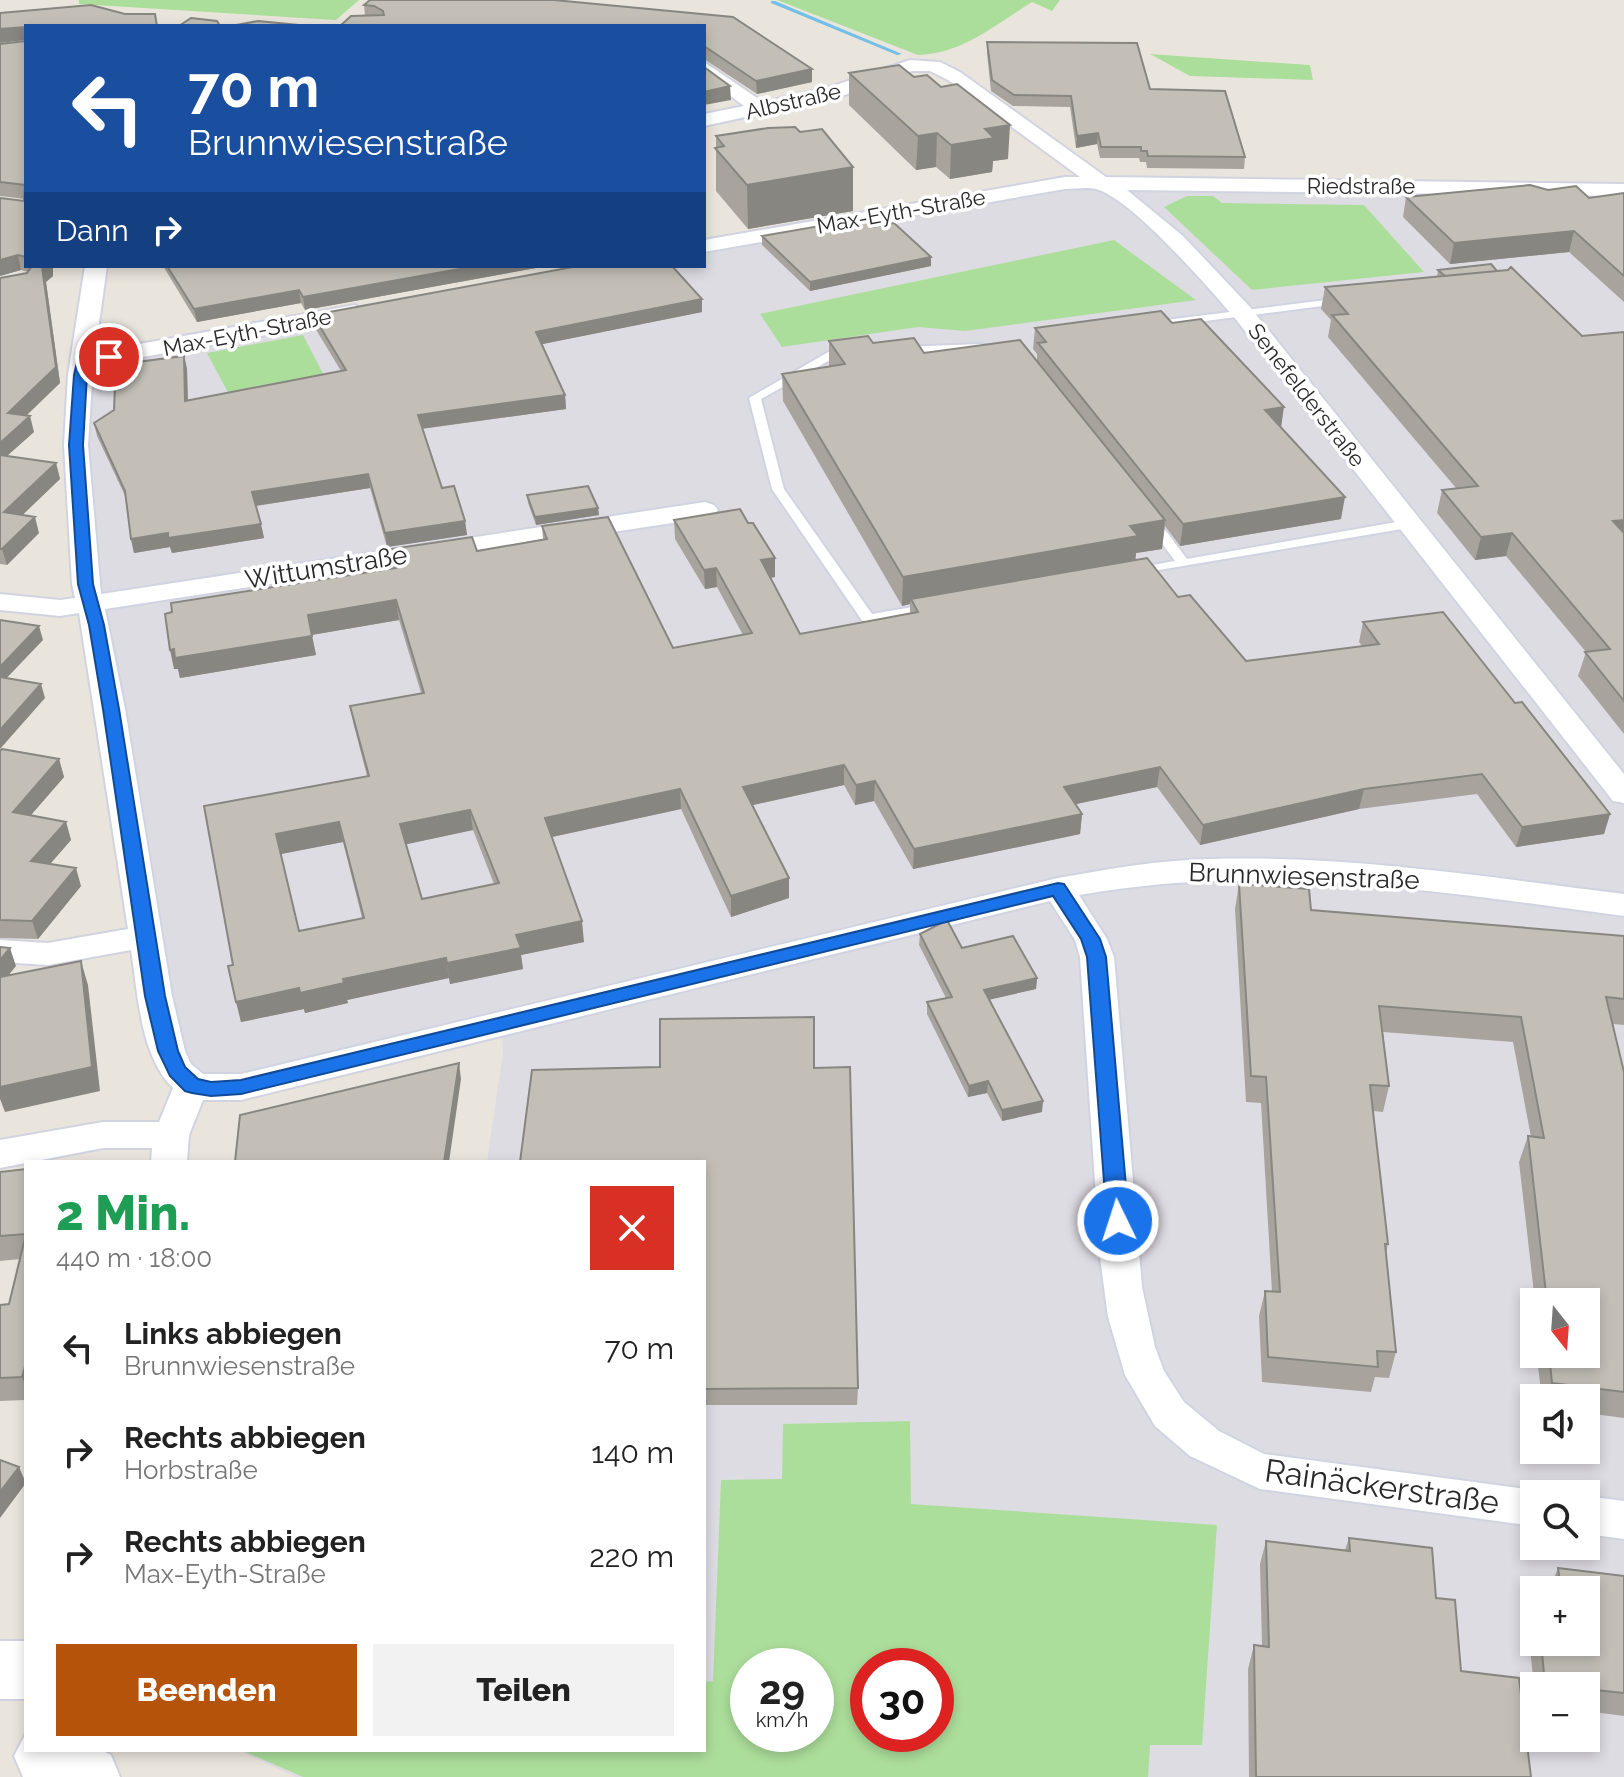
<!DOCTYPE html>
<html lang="de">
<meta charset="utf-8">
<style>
:root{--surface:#fff;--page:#f2f2f2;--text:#222;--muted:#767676;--accent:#b45309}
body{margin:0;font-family:Raleway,sans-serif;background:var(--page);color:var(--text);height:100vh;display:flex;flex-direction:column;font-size:30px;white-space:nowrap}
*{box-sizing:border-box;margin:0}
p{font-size:26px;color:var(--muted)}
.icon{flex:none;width:44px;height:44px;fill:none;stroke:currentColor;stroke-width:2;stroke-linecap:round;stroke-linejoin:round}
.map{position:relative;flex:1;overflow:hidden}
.panel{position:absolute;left:24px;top:1160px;width:682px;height:592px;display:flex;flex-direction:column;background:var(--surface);border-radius:0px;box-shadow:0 4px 12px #0003}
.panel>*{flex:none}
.hud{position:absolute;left:24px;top:24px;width:682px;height:244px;border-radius:0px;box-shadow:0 4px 12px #0003;background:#1a4fa0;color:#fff;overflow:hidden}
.needle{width:52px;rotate:163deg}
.controls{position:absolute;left:1520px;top:1288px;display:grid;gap:16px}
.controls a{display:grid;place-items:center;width:80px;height:80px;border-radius:0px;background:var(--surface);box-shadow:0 4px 12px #0003;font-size:40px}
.speed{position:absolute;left:730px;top:1648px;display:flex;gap:16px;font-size:40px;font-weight:700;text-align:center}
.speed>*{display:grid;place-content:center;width:104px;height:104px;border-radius:50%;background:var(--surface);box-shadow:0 4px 12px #0003;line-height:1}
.speed small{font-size:20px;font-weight:400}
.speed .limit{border:12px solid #d22;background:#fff;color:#111}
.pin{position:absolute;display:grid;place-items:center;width:68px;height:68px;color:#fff;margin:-34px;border:4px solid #fff;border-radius:50%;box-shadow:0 2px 8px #0007}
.me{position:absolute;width:88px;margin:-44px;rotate:356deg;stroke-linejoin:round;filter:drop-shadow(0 0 6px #0008)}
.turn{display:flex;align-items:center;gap:28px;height:168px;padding:0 32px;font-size:36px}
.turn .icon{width:104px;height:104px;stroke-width:2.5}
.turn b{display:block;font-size:56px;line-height:68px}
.then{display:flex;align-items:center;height:76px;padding:0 32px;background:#0003;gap:16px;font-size:30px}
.round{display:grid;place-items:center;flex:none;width:84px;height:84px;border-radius:0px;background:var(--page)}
.head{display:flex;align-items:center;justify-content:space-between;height:136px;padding:0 32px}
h1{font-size:48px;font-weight:800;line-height:60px;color:#1e9e55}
.cta{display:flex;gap:16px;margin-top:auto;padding:16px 32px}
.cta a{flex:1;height:92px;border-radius:0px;background:var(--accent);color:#fff;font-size:32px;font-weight:800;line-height:92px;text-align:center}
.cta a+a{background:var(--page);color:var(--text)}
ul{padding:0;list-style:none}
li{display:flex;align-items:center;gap:24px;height:104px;padding:0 32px}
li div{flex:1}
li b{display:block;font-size:30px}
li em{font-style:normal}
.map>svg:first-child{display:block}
</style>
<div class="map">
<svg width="1624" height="1777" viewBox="0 0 1624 1777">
<rect width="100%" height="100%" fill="#eae5dc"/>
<path fill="#dedce3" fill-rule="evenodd" d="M1332 177 1351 185 1624 190V1777H296L237 1750H704V1162H487L503 1052 501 1018 236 1083 189 1073 174 1047 100 619 81 446 86 363 615 266H704V250L1045 187 1304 185ZM1534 1302H1586V1354H1534ZM1534 1398H1586V1450H1534ZM1534 1494H1586V1546H1534ZM1534 1590H1586V1642H1534ZM748 1666H816V1734H748ZM868 1666H936V1734H868ZM1534 1686H1586V1738H1534Z"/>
<path fill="#acde9b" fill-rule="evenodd" d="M79 0H359L336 20 79 4Z
M777 0H1060L1052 11 1032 2C997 24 960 55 918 55Z
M1150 54 1310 65 1313 80 1190 76Z
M1187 196H1213L1222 203 1364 205 1424 272 1252 290 1164 207Z
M1114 240 1196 300 965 331 918 327 782 347 760 314Z
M303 335 330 387 239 413 207 353Z
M910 1421 911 1504 1217 1525 1202 1745H1150L1148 1777H303L241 1750H704V1682L713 1681 721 1480 782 1479 783 1424ZM816 1666V1734H748V1666ZM868 1666H936V1734H868Z"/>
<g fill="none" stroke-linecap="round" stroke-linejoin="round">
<path fill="#74bfe7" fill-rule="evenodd" d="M771 1H775L902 54 897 55 771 3Z"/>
<g stroke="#d1d3e1" stroke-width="4">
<path id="service" d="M1342 298 1346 299V303L1150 328 1144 325 1150 322Z
M981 344 985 345V349L900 353 894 350 900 347Z
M849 349 853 350V354L837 356 761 399 784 489 872 614 930 604 937 608 935 611 863 622 772 489 749 398 830 351Z
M1152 518 1157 519 1187 559 1408 520 1414 524 1408 528 1129 575V569L1175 561 1146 522Z"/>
</g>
<g stroke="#d1d3e1" stroke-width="4">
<path id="minor" d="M910 60 940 62 960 72 1106 177 1624 184V196L1127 190 1183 236 1250 307 1624 774V803L1613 801 1234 317C1209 288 1131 198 1096 189 1087 187 1075 189 1065 189L704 252V240L1065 177H1080L948 80 930 71H912L839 97 704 126V114L744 106 704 76V62L763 102 827 88Z
M85 266H107L95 352 355 305 366 312 355 319 93 366 88 445 101 594 705 502 714 505 718 510 714 515 705 518 105 609 125 709 172 996 185 1051 191 1064 203 1074H241L1058 878C1108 869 1159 860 1210 859 1349 855 1487 877 1624 894V916C1442 892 1261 862 1079 895L1107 939 1114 957 1142 1287 1155 1347 1164 1371 1184 1402 1219 1431 1264 1454 1534 1490 1546 1494H1534V1526L1260 1489 1190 1456 1155 1426 1125 1375 1108 1317 1100 1257 1080 957 1075 940 1050 901 241 1100H203L189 1135 187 1162H151L152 1148H103L0 1168V1140L103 1122H159L173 1088C140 1056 138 994 131 950L48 965 0 962V940L48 943 128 929 79 613 60 616 0 610V594L60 600 75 598 72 584 64 445 68 375Z
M1586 1496 1624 1501V1539L1586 1534Z"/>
</g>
<g stroke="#d1d3e1" stroke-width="4">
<path id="secondary" d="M0 1641H26V1699H0Z
M26 1733V1750H101L111 1755 120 1777H23L14 1756Z"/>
</g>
<use href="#service" fill="#fff" fill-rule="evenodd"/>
<use href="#minor" fill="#fff" fill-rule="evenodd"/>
<use href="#secondary" fill="#fff" fill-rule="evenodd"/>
</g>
<path fill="#a8a49d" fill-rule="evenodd" d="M364 5 733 17 812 82 757 94 704 59V26L365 16Z
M26 26V266H53V276L46 282 60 383 26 416 34 432 7 456 56 463 60 479 22 515 39 533 7 565 0 564V278L27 273 28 272 21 270 0 276 25 199 0 196V44L25 41Z
M987 42 1150 89 1245 157 1244 169 1147 168 1146 162H1140L1139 158H1100L1097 144 1076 148 1070 107 1013 106 991 91 987 53Z
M849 73 1008 159 993 161 992 172 950 179 936 167 916 170 849 105Z
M800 132 853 167V211L748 229 716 191V136Z
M1548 190 1589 198 1624 193V302L1569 252 1450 264 1403 217 1406 197Z
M873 227 931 266 810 291 762 245V236Z
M163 266H547L305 310 301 303 197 322Z
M1438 270 1497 271 1582 336 1624 332V734L1578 676 1586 652 1506 556 1475 560 1437 513 1442 490 1456 488 1328 337 1331 320 1321 309 1325 287 1437 277Z
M702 299V312L542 344 565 395 566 409 422 429 442 488 465 521 467 535 387 547 370 488 256 506 264 538 172 553 170 547 134 553 131 539 127 500 97 436 94 423 114 410 121 386 184 356 187 369 188 401 341 371 315 328 313 315Z
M1172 323 1281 428 1341 519 1180 546 1165 526 1162 549 1136 553 1135 560 1178 597 1246 661 1363 647 1359 642 1363 622 1515 703 1610 814 1604 834 1516 847 1477 794 1359 809 1200 845 1157 787 1076 804 1082 814 1080 834 913 869 874 801 855 805 844 785 753 805 789 878V898L731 917 681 809 552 837 584 942 521 955 523 969 450 984 449 978 347 1000 348 1003 305 1013 304 1009 241 1022 233 965 204 806 367 776 354 726 350 706 421 693 399 620 312 635 316 655 180 678 178 669H174L394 569 391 549 477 551 543 539 542 526 673 648 743 635 717 587 705 589 675 539 674 520 775 577 770 578 800 634 910 613V604L902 606 783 401 782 374 829 367V341L873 343 924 353 1037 360V354L1033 349 1035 328ZM473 830 494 884 422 899 406 844ZM343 842 362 918 299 931 281 854Z
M527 495 598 508 599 515 536 525 528 503Z
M0 751 59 759 64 777 31 815 66 822 71 840 50 864 81 886 38 939 0 938Z
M1239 884 1311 910 1624 936V1025L1613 1024 1624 1072V1418L1586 1413V1398H1542L1538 1367 1542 1357 1541 1354H1586V1302H1535L1519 1162 1528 1136 1531 1137 1513 1042 1383 1032 1389 1086 1383 1112 1373 1111 1388 1244 1386 1254 1396 1352 1389 1378 1375 1377 1371 1392 1262 1382 1259 1316 1265 1291 1272 1292 1261 1103 1246 1102 1235 909Z
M920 934 962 948 1037 978 1036 989 990 999 1042 1112 1002 1121 987 1093 968 1097 927 1014V1002L946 998 919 945Z
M660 1067 814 1068 858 1388 857 1405H704V1162Z
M26 1169V1400L0 1401V1305L9 1304 20 1259 0 1261V1172Z
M1349 1538 1436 1598 1461 1671 1531 1777H1249L1248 1669 1254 1645 1262 1646 1260 1564 1266 1541 1345 1550Z
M1558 1568 1561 1590H1549Z
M1624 1576V1716L1586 1711V1686H1534L1526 1612 1534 1591V1642H1586Z"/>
<path fill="#888680" d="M25 27 26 40 0 43V29Z
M812 69V82L757 94 756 81Z
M730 86 731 100 704 105V92Z
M1010 125 1008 159 993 161 992 172 950 179 951 145 985 129Z
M937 133 936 167 916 170 918 136Z
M1098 133 1097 144 1076 148 1077 136Z
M853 167V211L748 229 747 185Z
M1574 231 1569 252 1450 264 1454 243Z
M18 255 21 270 0 276V260Z
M931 257V266L810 291V282Z
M44 266H53V276L46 282 60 383 12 429 8 413 42 267Z
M476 266H547L305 310 303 297Z
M299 290 301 303 197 322 194 309Z
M702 299V312L538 345 536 332Z
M184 356 187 369 188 415 185 401Z
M565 395 566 409 419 429 418 415Z
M1284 407 1281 428 1265 410Z
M30 416 34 432 0 462V443Z
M56 463 60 479 8 529 4 512Z
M368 474 370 488 254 506 252 492Z
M1345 497 1341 519 1180 546 1183 524Z
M598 508 599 515 536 525 535 517Z
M35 517 39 533 7 565 2 549Z
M1165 520 1162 549 1136 553 1135 565 911 599 910 604 902 606 903 577 1130 526Z
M1624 520V542L1613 521Z
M465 521 467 535 387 547 385 533Z
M261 524 264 538 172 553 170 547 134 553 131 539 168 533Z
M1512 533 1506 556 1475 560 1481 537Z
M775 558V577L761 579V560Z
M716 568 717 587 705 589 704 570Z
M396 600 399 620 311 635 308 615Z
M39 626 43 640 0 685V667Z
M312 636 316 655 180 678 178 669H174L170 650Z
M41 684 45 698 0 749V730Z
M59 759 64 777 18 830 13 812Z
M844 765V785L744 807 743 787Z
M1160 767 1157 787 1062 807 1064 787Z
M875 781 874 801 855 805 856 785Z
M680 789 681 809 547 838 545 818Z
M1364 789 1359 809 1200 845 1203 825Z
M470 810 473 830 403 845 400 824Z
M1082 814 1080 834 913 869 914 849Z
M1610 814 1604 834 1516 847 1522 827Z
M66 822 71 840 37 879 31 861Z
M339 822 343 842 281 854 276 834Z
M76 868 81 886 38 939 32 921Z
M789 878V898L731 917V896Z
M582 921 584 942 521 955 523 969 450 984 447 963 516 935Z
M10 948 16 966 0 986V960Z
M446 958 449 978 347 1000 348 1003 305 1013 304 1009 241 1022 236 1002Z
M81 961 88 985 100 1091 5 1112 0 1099V1087Z
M1037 978 1036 989 984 1001V990Z
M459 1063 461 1079 449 1162H444Z
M988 1081 987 1093 968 1097 969 1086Z
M1043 1101 1042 1112 1002 1121V1110Z
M26 1363V1387L22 1377Z
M19 1467 26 1483 0 1518V1492Z"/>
<path fill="#c3bfb7" stroke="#888680" stroke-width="2" fill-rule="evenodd" d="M370 0H554L733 17 812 69 756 81 704 46V26H340L351 16 384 15 383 11 374 6 364 5Z
M91 5 125 14H155L157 26H26V257L18 255 0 260V198L24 201 25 185 0 182V44L25 41V27L0 29V13Z
M191 18 217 21 220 26H179Z
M258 21 309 26H231Z
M987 42 1137 43 1150 89 1225 91 1245 157 1148 156 1147 151H1141V147H1101L1098 133 1077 136 1071 96 1014 95 992 80Z
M899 65 914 77 927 75 941 87 957 84 1010 125 985 129 994 138 951 145 937 133 918 136 849 73Z
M704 67 730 86 704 92Z
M795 127 800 132 822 129 853 167 747 185 715 148 724 146 716 136 768 128Z
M1530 185 1548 190 1576 186 1589 198 1624 193V276L1574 231 1454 243 1406 197Z
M866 218 873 227 894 223 931 257 810 282 762 236Z
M1491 264 1497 271 1445 276 1438 270Z
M32 266H44L42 267 56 367 8 413 30 416 0 443V278L27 273Z
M167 266H476L303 297 299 290 194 309Z
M578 266H672L702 299 536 332 565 395 418 415 442 488 454 486 465 521 385 533 368 474 252 492 261 524 168 538V533L131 539 125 491 94 423 114 410 115 386H121L122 364 184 356 185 401 346 370 313 315Z
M1511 267 1582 336 1624 332V520L1613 521 1624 533V701L1585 652 1610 649 1512 533 1481 537 1442 490 1478 486 1332 315 1348 314 1325 287 1508 270Z
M1161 311 1172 323 1201 319 1284 407 1265 410 1345 497 1183 524 1038 343 1046 342 1035 328Z
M868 336 873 343 914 338 924 353 1020 340 1165 520 1130 526 1138 536 903 577 782 374 845 364 829 341Z
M0 455 56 463 4 512 35 517 2 549H0Z
M588 486 598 508 535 517 527 495Z
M740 509 748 523H753L775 558 761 560 800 634 918 612 911 599 1147 558 1178 597 1190 595 1246 661 1379 644 1363 622 1443 612 1515 703 1522 702 1610 814 1522 827 1482 774 1364 789 1203 825 1160 767 1064 787 1082 814 914 849 875 781 856 785 844 765 743 787 789 878 731 896 680 789 545 818 582 921 516 935 521 948 447 963 446 958 343 979 344 983 300 993 299 988 236 1002 228 966 233 965 204 806 369 776 350 706 424 693 396 600 308 615 312 636 175 658 174 649 170 650 165 614 172 612 171 603 396 568 391 549 472 537 477 551 547 539 542 526 608 517 673 648 752 633 716 568 704 570 674 520ZM470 810 499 883 422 899 400 824ZM339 822 364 918 299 931 276 834Z
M0 620 39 626 0 667Z
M0 677 41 684 0 730Z
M2 749 59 759 13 812 66 822 31 861 76 868 32 921 0 920V751Z
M1239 884 1309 889 1311 910 1624 936V999L1606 997 1624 1072V1392L1552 1383 1549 1354H1586V1302H1547L1528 1136 1544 1138 1521 1017 1379 1006 1389 1086 1370 1085 1388 1244H1385L1396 1352 1377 1351 1378 1367 1268 1357 1265 1291 1280 1292 1266 1077 1251 1076Z
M947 920 962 948 1013 936 1037 978 984 990 1043 1101 1002 1110 988 1081 969 1086 927 1002 952 997 920 934Z
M0 947 10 948 0 960Z
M81 961 92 1067 0 1087V977Z
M814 1017V1068L850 1067 858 1388 704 1389V1162H520L532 1070 660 1067V1019Z
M459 1063 444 1162H235L240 1115Z
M26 1169V1363L22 1377 0 1378V1305L9 1304 26 1234 0 1236V1172Z
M0 1460 19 1467 0 1492Z
M1349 1538 1432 1548 1436 1598 1455 1600 1461 1671 1519 1678 1531 1777H1256L1254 1645 1269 1647 1266 1541 1350 1551Z
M1558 1568 1624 1576V1693L1586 1689V1686H1564L1545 1684 1541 1642H1586V1590H1561Z"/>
<path fill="#1a73e8" stroke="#114b97" stroke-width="2" d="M109 353 114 354V360L88 364 87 375 83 445 93 584 104 625 119 709 165 996 178 1051 185 1067 198 1079 211 1082 241 1080 1058 883 1064 884 1100 939 1106 957 1129 1221 1126 1227 1118 1229 1110 1227 1107 1221 1087 957 1081 939 1053 896 241 1094 211 1096 192 1093 185 1091 170 1076 158 1051 145 996 103 709 89 625 78 584 69 445 74 375 78 358Z"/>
<g text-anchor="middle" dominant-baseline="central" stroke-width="7" stroke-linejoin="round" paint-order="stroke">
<g font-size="22" fill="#292929" stroke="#fff">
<text transform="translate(793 101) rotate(-13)">Albstraße</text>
<text x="1361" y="186">Riedstraße</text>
<text transform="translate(901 211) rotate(-10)">Max-Eyth-Straße</text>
<text transform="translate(247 332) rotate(-11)">Max-Eyth-Straße</text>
<text transform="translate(1307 395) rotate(52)">Senefelderstraße</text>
</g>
<g font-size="26" fill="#292929" stroke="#fff">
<text transform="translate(326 567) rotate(-9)">Wittumstraße</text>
<text transform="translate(1304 876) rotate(2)">Brunnwiesenstraße</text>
</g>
<g font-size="32" fill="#292929" stroke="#fff">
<text transform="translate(1382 1486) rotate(8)">Rainäckerstraße</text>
</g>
</g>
</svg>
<div class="controls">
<a><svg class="needle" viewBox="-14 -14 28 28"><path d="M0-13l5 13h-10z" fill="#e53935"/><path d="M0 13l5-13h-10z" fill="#767676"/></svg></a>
<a><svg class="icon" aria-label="sound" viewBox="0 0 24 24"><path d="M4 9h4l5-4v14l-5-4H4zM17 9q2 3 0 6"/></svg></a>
<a><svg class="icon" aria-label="search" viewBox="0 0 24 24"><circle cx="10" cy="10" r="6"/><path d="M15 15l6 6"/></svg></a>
<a>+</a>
<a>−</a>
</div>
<div class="speed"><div>29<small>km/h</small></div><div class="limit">30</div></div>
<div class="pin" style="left:109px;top:357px;background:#d93025"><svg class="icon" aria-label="arrive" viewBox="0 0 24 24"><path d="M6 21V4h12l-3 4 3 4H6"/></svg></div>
<svg class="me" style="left:1118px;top:1221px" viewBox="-20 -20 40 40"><circle r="17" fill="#1a73e8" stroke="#fff" stroke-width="3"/><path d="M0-11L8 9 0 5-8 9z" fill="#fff"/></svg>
<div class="hud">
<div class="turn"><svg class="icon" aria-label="left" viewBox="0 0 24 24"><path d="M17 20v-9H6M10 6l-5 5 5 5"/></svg><div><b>70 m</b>Brunnwiesenstraße</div></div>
<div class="then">Dann<svg class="icon" aria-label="right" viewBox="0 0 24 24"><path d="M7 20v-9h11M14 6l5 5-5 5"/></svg></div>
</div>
<section class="panel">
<div class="head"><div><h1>2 Min.</h1><p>440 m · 18:00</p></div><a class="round" style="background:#d93025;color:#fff"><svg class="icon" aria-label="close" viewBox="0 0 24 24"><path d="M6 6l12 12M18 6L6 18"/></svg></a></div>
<ul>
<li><svg class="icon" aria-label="left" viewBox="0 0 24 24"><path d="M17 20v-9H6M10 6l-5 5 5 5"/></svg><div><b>Links abbiegen</b><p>Brunnwiesenstraße</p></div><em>70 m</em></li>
<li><svg class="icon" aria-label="right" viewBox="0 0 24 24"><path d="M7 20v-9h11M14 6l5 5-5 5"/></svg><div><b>Rechts abbiegen</b><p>Horbstraße</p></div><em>140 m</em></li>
<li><svg class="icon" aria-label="right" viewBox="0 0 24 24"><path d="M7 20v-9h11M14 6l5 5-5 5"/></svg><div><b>Rechts abbiegen</b><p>Max-Eyth-Straße</p></div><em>220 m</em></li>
</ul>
<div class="cta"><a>Beenden</a><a>Teilen</a></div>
</section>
</div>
